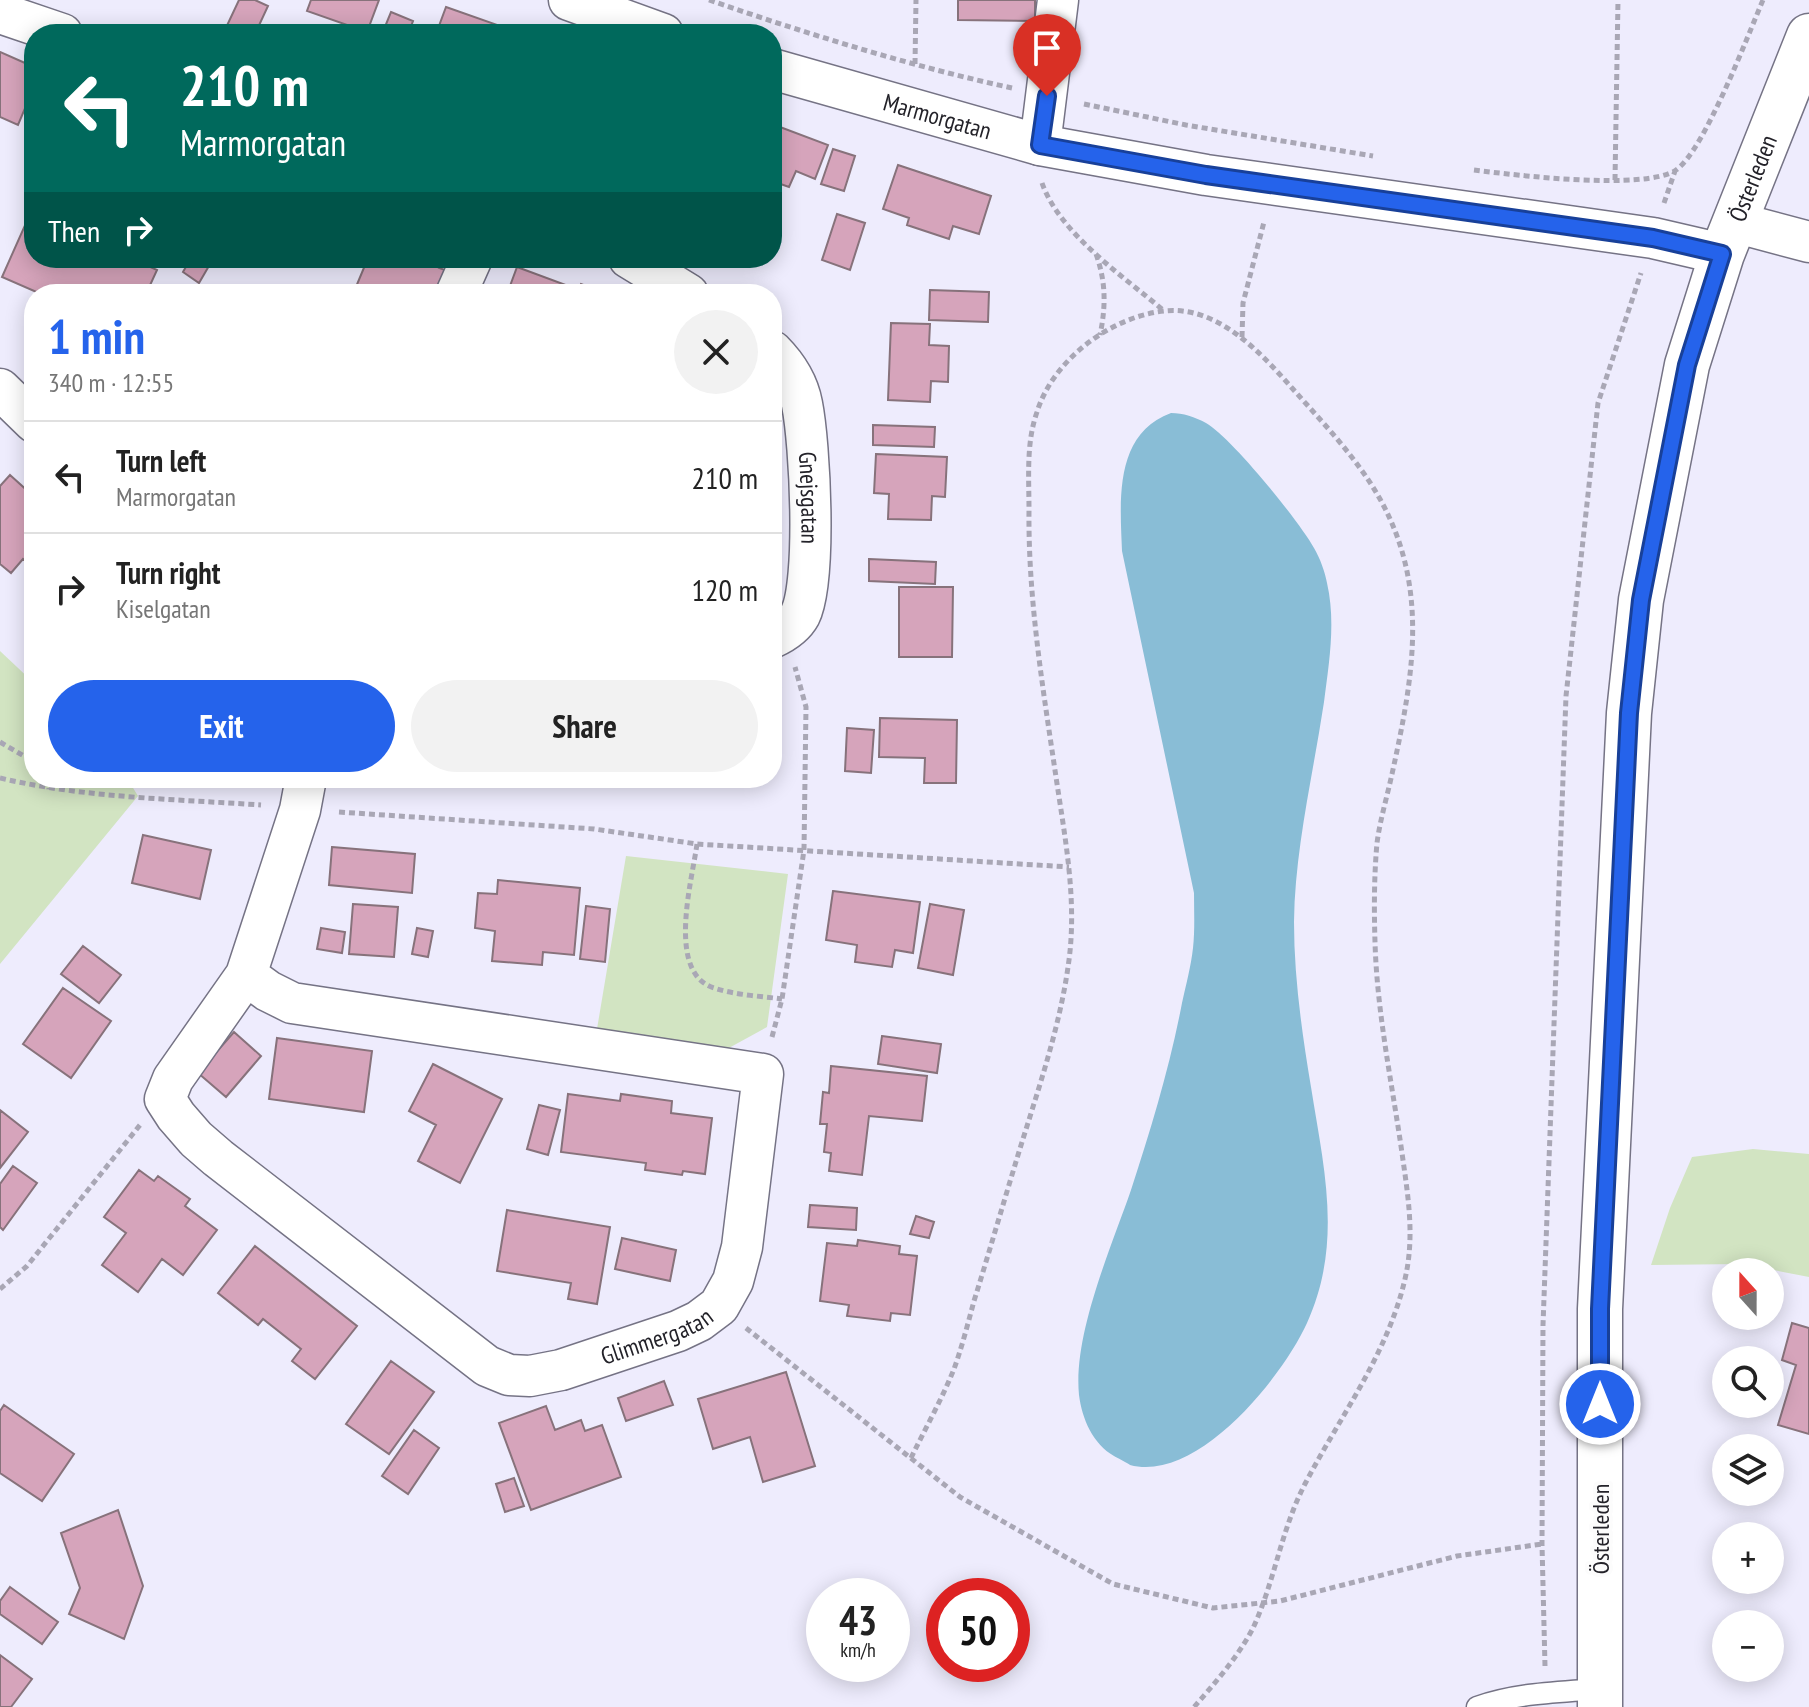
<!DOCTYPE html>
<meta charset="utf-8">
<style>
:root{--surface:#fff;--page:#f2f2f2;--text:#222;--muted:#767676;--line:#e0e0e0;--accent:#2563eb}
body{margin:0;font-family:"PT Sans Narrow",sans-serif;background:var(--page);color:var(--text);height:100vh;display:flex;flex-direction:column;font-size:30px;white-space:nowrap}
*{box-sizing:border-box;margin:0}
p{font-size:26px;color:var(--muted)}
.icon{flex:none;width:44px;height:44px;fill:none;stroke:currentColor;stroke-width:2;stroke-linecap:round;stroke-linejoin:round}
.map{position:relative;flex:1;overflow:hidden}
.sheet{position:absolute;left:24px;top:284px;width:758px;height:504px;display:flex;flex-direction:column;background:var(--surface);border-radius:32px;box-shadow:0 4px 20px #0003}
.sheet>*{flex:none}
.guide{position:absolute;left:24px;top:24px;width:758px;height:244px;border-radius:32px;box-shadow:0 4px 20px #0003;background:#00695c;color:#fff;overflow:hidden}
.needle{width:52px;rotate:339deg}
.fabs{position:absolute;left:1712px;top:1258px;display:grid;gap:16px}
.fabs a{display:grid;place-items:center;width:72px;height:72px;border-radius:50%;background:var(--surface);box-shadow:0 4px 20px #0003;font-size:40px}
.speed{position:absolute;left:806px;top:1578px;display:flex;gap:16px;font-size:40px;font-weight:700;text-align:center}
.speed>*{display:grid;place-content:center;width:104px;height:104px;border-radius:50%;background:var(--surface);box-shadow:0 4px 20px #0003;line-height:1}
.speed small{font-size:20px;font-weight:400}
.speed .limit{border:12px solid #d22;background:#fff;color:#111}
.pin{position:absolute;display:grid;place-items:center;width:68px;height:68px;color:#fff;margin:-82px -34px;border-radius:50% 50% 50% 0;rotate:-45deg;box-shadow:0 0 8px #0007}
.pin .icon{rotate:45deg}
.me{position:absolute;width:88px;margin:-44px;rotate:0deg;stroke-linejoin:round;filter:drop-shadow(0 0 6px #0008)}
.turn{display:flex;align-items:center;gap:28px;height:168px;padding:0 24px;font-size:36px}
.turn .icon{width:104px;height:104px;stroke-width:2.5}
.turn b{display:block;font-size:56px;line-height:68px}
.then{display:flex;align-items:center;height:76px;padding:0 24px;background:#0003;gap:16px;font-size:30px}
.round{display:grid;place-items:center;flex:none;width:84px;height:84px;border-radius:42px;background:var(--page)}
.head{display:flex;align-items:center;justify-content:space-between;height:136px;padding:0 24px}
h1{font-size:48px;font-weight:600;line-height:60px;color:var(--accent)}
.primary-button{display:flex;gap:16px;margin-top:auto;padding:16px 24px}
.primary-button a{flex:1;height:92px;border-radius:48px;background:var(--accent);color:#fff;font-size:32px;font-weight:600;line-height:92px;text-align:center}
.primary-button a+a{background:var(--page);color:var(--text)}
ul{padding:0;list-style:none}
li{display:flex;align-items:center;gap:24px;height:112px;padding:0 24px;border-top:2px solid var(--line)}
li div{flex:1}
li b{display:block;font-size:30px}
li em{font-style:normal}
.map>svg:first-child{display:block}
</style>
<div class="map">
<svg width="1809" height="1707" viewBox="0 0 1809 1707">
<rect width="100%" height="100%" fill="#eeecfd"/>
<path fill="#d2e4c2" d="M0 651 34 683V778H127L138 796 0 964Z
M626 856 788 874 767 1027 727 1049 597 1029Z
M1753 1149 1809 1154V1277L1743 1264 1651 1265 1670 1208 1692 1157Z"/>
<path fill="#89bdd6" d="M1171 413C1183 413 1195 417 1206 423 1231 437 1299 521 1314 548 1320 558 1325 572 1327 583 1336 622 1329 663 1324 702 1313 775 1295 848 1294 922 1294 977 1302 1033 1311 1087 1324 1169 1343 1243 1307 1323 1283 1376 1198 1483 1130 1465 1129 1464 1116 1457 1114 1456 1093 1444 1082 1419 1079 1395 1073 1334 1111 1248 1131 1190 1151 1129 1170 1066 1182 1003 1186 985 1191 966 1193 948 1195 930 1194 911 1194 893L1122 551C1120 500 1114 434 1171 413Z"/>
<path fill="#d6a4bb" stroke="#87727b" stroke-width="2" d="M239 0H255L268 6 255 34H223Z
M311 0H379L367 32 307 11Z
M958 0H1035V21L958 20Z
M446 7 520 33 519 34H436Z
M391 12 413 21 408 34H382Z
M0 52 34 67V87L18 125 0 117Z
M772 124 828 145 815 179 796 171 789 187 772 181Z
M833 149 855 156 844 191 821 184Z
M898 165 991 196 979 234 953 226 949 239 907 225 909 218 883 209Z
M837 214 865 223 850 270 822 260Z
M26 223 34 227V258H131L157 270 146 294H41L2 277Z
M191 258 213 259 199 283 183 272Z
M368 258H443L439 268 451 272 442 294H353Z
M517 267 579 290 581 284 608 294H507Z
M930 290 989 292 988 322 929 320Z
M891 323 930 324 929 345 949 346 948 382 931 381 930 402 888 400Z
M873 425 935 427 934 447 873 445Z
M876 454 947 457 945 497 932 496 931 520 888 519 889 494 874 493Z
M10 475 30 493 34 489V568L23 559 11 573 0 564V486Z
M869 559 936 562 935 584 869 581Z
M899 587H953L952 657H899Z
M772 687 781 688 777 754H772Z
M880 718 957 720 956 783H924L925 758 879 757Z
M847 728 874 730 871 773 845 771Z
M143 835 211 850 200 899 132 883Z
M332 847 415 854 412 893 329 885Z
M498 880 580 888 574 955 543 952 542 965 492 961 495 931 475 928 478 893 497 894Z
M833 891 920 902 913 953 895 950 892 967 855 962 857 945 826 940Z
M353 904 398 907 394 957 349 954Z
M930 904 964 910 953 975 918 968Z
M586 906 610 909 605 962 580 959Z
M321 928 345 932 342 953 317 949Z
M417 928 433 931 428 957 412 954Z
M83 946 121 975 99 1003 61 974Z
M63 988 111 1021 71 1078 23 1044Z
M234 1032 261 1056 226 1097 198 1073Z
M882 1036 941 1044 937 1073 878 1064Z
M277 1038 372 1051 364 1112 269 1099Z
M433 1064 502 1099 460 1183 418 1161 436 1125 409 1111Z
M831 1066 927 1076 922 1121 869 1116 862 1175 829 1171 831 1153 824 1152 827 1124H820L823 1092 829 1093Z
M568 1094 620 1101 621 1094 672 1101 671 1113 712 1118 705 1174 683 1171 682 1175 645 1170 646 1163 561 1152Z
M539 1105 560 1110 548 1155 527 1149Z
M0 1110 28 1132 0 1168Z
M13 1166 37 1183 3 1230 0 1227V1184Z
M139 1170 154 1181 158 1176 190 1199 185 1206 217 1230 183 1275 162 1259 138 1292 102 1265 126 1233 104 1217Z
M810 1205 857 1208 856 1230 808 1227Z
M507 1210 610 1227 597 1304 568 1299 571 1283 497 1271Z
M916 1216 934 1222 929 1238 910 1234Z
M622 1238 676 1250 670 1281 615 1269Z
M858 1240 900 1246 899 1254 917 1256 910 1315 891 1313 890 1321 847 1316 849 1305 820 1301 827 1243 857 1246Z
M255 1246 357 1326 315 1379 292 1361 301 1349 263 1319 258 1325 218 1293Z
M1792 1323 1809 1328V1434L1778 1425 1796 1365 1782 1360Z
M391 1361 434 1392 389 1454 346 1424Z
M786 1372 815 1466 763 1482 750 1437 713 1449 698 1399Z
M664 1381 673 1405 626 1421 618 1398Z
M4 1405 74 1454 42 1501 0 1473V1411Z
M546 1406 555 1430 581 1420 585 1431 602 1425 621 1477 531 1510 499 1423Z
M414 1430 439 1448 408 1494 382 1476Z
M514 1478 524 1506 505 1512 496 1484Z
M118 1510 143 1586 124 1639 69 1614 80 1588 61 1533Z
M10 1587 58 1622 42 1644 0 1614V1601Z
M0 1655 32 1679 11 1707H0Z"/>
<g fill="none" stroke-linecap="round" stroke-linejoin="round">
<g stroke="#757385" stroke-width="23">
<path id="lane" d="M1477 1707C1516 1693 1559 1692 1600 1689"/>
</g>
<g stroke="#757385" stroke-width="43">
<g id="street">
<path d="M569 0 663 34"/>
<path d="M0 13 62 34"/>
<path id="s1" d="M772 69 1040 145 1206 175 1653 238 1722 254"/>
<path d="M1040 145 1058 0"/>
<path d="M1734 222 1809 242"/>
<path d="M629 258 688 294"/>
<path d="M456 294 472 258"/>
<path id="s2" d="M772 351C787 366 798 383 802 404 810 444 817 581 800 615 794 626 783 633 772 638"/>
<path d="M0 389 34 422"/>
<path id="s3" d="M246 975 173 1079 165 1099 176 1116 196 1139 218 1158 487 1366 509 1375 530 1376 561 1370 678 1331 699 1321 719 1306 733 1281 742 1247 763 1074 292 1003 268 991 246 975 300 810 306 778"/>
</g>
</g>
<g stroke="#757385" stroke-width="47">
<g id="secondary">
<path id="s4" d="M1600 1707V1309L1629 713 1641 600 1687 365 1722 254 1809 36"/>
</g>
</g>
<path stroke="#a9a7b5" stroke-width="5" stroke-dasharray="6 4" stroke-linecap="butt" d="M709 0C808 34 910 66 1012 88
M915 64 916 0
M1084 104 1186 125 1373 156
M1474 170C1514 175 1645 191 1676 170 1704 151 1748 35 1763 0
M1615 180 1618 0
M1042 183C1060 234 1123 276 1163 310
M1664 203 1675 171
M1096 254C1106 282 1106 306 1100 335
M1242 337 1243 303 1264 222
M0 742 34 762
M0 778C86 798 173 799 261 805
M47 778 49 789
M339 812 594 829 697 844 1069 867
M697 844C692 881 666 973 714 988 735 995 760 996 782 999
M772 1037 782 999 804 850 806 707 795 667
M0 1289 27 1266 140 1125
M746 1328 960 1497 1113 1584 1213 1608 1280 1601 1457 1556 1542 1544
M911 1458C925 1429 942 1399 954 1369 962 1347 968 1323 974 1301 988 1256 1001 1211 1015 1165 1035 1098 1060 1030 1069 960 1077 899 1065 838 1056 777 1043 689 1028 599 1029 510 1029 477 1026 443 1037 412 1053 360 1110 317 1164 311 1217 305 1260 352 1292 388 1323 423 1357 458 1380 499 1430 589 1413 678 1392 774 1387 797 1380 820 1377 843 1374 876 1374 910 1375 942 1377 1013 1392 1083 1402 1153 1408 1196 1415 1236 1405 1279 1388 1353 1341 1415 1306 1482 1281 1529 1275 1581 1253 1628 1238 1657 1215 1683 1194 1707
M1545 1666 1542 1544 1543 1325 1566 696 1598 403 1641 273"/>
<use href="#lane" stroke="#fff" stroke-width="20"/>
<use href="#street" stroke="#fff" stroke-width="40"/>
<use href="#secondary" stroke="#fff" stroke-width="44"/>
</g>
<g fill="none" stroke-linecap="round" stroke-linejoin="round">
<g stroke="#184099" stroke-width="20">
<path id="route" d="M1047 96 1040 145 1206 175 1653 238 1722 254 1687 365 1641 600 1629 713 1600 1309V1404"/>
</g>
<use href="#route" stroke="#2563eb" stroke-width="14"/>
</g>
<g text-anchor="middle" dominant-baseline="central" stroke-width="8" stroke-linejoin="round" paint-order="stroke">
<g font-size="24" fill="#232229" stroke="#fcfcfc">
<text stroke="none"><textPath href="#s1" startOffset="172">Marmorgatan</textPath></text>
<text stroke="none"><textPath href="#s4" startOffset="1546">Österleden</textPath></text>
<text stroke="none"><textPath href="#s2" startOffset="156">Gnejsgatan</textPath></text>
<text stroke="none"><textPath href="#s3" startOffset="746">Glimmergatan</textPath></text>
<text transform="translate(1600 1529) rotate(-90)">Österleden</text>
</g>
</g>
</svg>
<div class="fabs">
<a><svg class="needle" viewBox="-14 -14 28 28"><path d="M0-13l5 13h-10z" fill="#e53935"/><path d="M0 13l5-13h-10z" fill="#767676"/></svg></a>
<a><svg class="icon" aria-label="search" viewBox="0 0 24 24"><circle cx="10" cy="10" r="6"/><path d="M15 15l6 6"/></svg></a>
<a><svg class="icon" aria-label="layers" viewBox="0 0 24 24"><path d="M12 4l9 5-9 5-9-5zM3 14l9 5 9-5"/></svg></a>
<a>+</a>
<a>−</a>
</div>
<div class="speed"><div>43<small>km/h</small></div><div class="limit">50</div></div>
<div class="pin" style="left:1047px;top:96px;background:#d93025"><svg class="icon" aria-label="arrive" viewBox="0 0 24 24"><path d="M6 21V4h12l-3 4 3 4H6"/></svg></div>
<svg class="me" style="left:1600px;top:1404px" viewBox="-20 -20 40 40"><circle r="17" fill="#2563eb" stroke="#fff" stroke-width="3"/><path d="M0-11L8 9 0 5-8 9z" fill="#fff"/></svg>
<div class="guide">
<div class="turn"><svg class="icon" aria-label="left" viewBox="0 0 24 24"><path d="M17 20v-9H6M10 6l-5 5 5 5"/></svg><div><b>210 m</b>Marmorgatan</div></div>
<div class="then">Then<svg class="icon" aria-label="right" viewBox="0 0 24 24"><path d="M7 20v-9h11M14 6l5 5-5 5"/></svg></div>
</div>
<section class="sheet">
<div class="head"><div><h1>1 min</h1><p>340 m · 12:55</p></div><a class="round"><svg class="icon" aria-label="close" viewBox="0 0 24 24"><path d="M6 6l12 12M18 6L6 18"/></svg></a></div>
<ul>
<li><svg class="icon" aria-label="left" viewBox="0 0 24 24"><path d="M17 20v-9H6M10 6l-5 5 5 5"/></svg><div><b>Turn left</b><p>Marmorgatan</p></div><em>210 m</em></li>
<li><svg class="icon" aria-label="right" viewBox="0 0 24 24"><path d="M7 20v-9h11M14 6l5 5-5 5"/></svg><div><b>Turn right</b><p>Kiselgatan</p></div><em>120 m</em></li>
</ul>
<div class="primary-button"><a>Exit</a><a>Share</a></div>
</section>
</div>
